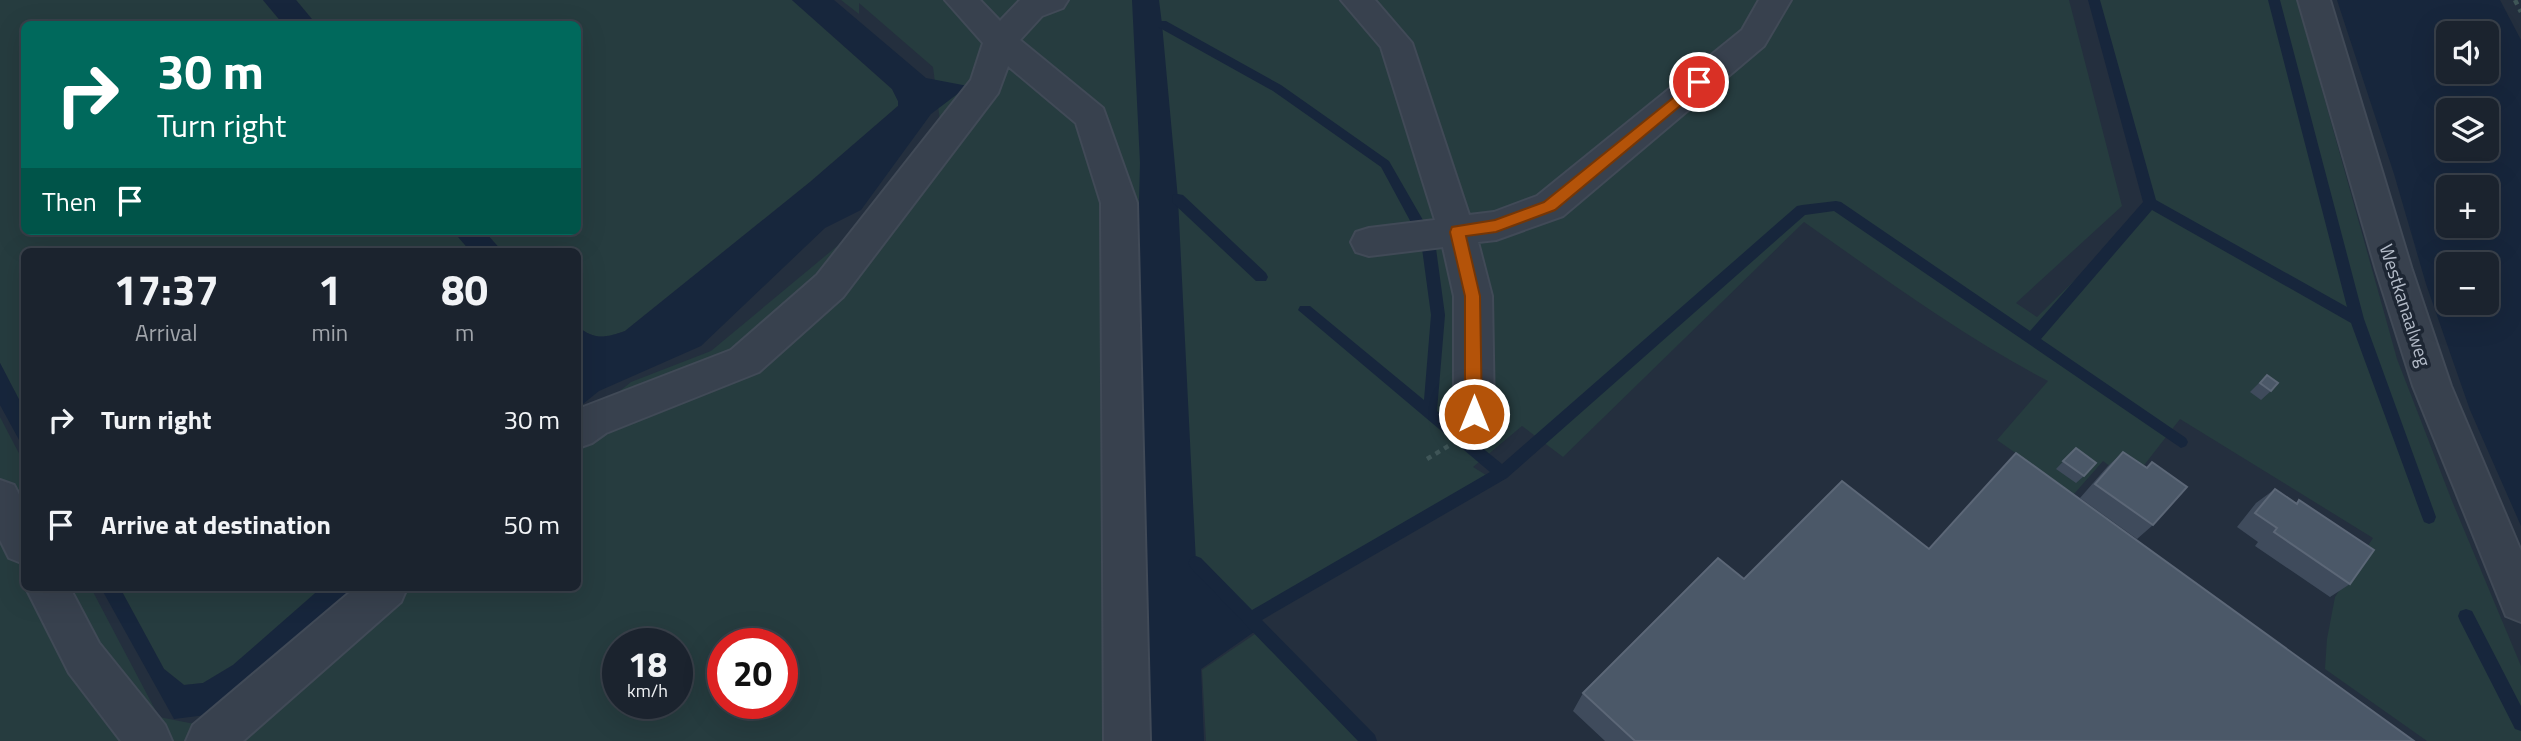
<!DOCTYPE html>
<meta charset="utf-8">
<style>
:root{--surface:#1b232e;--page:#282f3a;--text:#f1f3f6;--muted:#a0a4aa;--line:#39404a}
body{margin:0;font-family:"Titillium Web",sans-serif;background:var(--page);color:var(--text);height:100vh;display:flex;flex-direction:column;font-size:26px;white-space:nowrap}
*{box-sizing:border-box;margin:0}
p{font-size:23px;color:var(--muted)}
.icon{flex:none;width:38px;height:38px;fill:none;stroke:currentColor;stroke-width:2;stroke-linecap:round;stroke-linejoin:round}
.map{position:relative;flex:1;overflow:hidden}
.panel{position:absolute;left:21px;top:248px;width:560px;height:343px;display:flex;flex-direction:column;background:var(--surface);border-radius:10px;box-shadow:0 7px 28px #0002,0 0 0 2px var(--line)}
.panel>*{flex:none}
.top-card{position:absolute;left:21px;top:21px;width:560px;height:214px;border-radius:10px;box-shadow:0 7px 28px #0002,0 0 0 2px var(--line);background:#00695c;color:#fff;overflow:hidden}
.tools{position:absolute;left:2436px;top:21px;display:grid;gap:14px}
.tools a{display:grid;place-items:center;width:63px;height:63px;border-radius:10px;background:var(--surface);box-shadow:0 7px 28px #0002,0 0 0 2px var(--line);font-size:35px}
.speed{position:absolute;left:602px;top:628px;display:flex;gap:14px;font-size:35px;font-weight:700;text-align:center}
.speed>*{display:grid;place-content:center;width:91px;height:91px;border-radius:50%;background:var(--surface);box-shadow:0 7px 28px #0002,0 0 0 2px var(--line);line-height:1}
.speed small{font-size:18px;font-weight:400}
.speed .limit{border:10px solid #d22;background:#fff;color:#111}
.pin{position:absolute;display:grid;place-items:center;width:60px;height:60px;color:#fff;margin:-30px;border:4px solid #fff;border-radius:50%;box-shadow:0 2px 7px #0007}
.me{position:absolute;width:77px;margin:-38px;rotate:0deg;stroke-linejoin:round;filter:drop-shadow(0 0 5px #0008)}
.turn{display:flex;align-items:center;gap:24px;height:147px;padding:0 21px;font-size:32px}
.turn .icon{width:91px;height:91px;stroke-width:2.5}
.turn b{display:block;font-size:49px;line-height:60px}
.then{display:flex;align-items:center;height:66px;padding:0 21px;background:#0003;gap:14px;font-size:26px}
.eta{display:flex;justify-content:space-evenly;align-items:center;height:119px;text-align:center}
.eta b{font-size:42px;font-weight:700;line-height:49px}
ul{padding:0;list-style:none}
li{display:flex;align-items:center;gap:21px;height:105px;padding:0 21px}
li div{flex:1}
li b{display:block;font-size:26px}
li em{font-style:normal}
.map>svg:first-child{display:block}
</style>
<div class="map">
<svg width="2521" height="741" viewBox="0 0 2521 741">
<rect width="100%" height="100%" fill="#242f3e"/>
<path fill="#263c3f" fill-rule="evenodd" d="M0 0H263L283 24H24V231H453L471 252H24V409L0 363Z
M296 0H792L892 89 898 101V106L810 182 625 331C605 338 595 340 578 327V252H503L484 231H578V24H316Z
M841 0H2069L2122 206 2016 303 2037 317 2151 205 2161 214 2152 203 2097 0H2297L2397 359 2452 501 2521 666V741H2427L2325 669 2327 639 2335 597 2373 538 2180 419 2131 482 2103 461 2074 494 1997 440 2048 381C1962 336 1884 278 1804 222L1563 457 1522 426 1473 467 1486 475 1254 613 1232 593 1137 636 1140 741H0V417L24 463V588H91L159 717 210 727 366 588H578V408L583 404 593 413 631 382 711 351 848 237 940 121 933 67 859 3V14ZM618 644H677V704H618ZM723 644H782V704H723Z
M120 588H321L233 665 203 683 184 685 164 669Z
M1255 634 1360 741H1206L1202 670Z"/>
<path fill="#17263c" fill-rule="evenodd" d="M263 0H296L316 24H283Z
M792 0H834L926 78 968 86 931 114 861 210 825 228 701 346 599 391 578 408V327C595 340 605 338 625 331L810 182 898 106V101L892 89Z
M1132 0H1159L1162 24 1178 199 1196 563 1254 632 1201 669 1204 741H1140L1135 355 1140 163Z
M2337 0H2500L2521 40V526L2470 410 2426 284 2394 174ZM2487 33V72H2448V33ZM2487 110V149H2448V110ZM2487 187V226H2448V187ZM2487 264V303H2448V264Z
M453 231H484L503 252H471Z
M0 363 24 409V449L0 405Z
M101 588H120L164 669 184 685 203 683 233 665 321 588H364L214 714 174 719Z"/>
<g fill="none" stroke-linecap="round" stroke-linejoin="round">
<path fill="#17263c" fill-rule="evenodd" d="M2088 0H2100L2156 200 2347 307 2268 0H2280L2364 319 2436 517 2434 522 2429 524 2424 522 2422 517 2351 323 2152 210 2041 339 2186 438 2188 442 2186 446 2181 448 1834 211 1805 215 1507 478 1262 620 1375 735 1377 741H1358L1191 568 1188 563 1191 558 1196 556 1201 558 1252 610 1490 472 1298 310 1300 306H1310L1424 400 1431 315 1421 241 1381 167 1273 91 1158 27V21H1166L1281 85 1389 161 1435 241 1445 315 1437 411 1502 464 1797 206 1802 205 1836 201 1841 202 2030 331 2143 202Z
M1178 194 1183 195 1266 273 1268 277 1266 281H1256L1173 203 1172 199 1173 195Z
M2466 609 2472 611 2521 706V731L2515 729 2460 621 2458 616 2460 611Z"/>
<g stroke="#414a57" stroke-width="4">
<path id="minor" d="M945 0H980L1000 21 1020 0H1068L1063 8 1042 16 1020 40 1103 108 1137 203 1150 741H1104L1101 203 1076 123 1008 66 998 93 843 297 759 372 606 433 592 443 578 448V409L731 350 817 275 971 80 983 43Z
M1341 0H1375L1412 43 1469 215 1494 212 1537 196 1742 30 1759 0H1791L1764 46 1563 216 1496 240 1478 242 1492 296 1494 414 1488 426 1474 431 1460 426 1454 414V296L1443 247 1369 256 1356 252 1351 242 1356 232 1369 228 1435 220 1381 47Z
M2298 0H2330L2412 270 2451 386 2521 551V622L2506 616 2413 386 2376 270Z
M0 480 14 485 24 504V564L9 558 0 540Z
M26 588H70L99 643 165 725 172 741H121L69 673Z
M355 588H407L401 602 243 741H186L193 725Z"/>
</g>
<path stroke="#3f5557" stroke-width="4.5" stroke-dasharray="5 5" stroke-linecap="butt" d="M2515 0 2521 12
M1427 459 1450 445"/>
<use href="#minor" fill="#38414e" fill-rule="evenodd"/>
</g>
<path fill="#3f4b5c" d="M2267 375 2271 391 2261 400 2250 392Z
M2076 448 2084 476 2076 483 2056 469Z
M2123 452 2146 468 2152 462 2153 525 2137 539 2080 498 2108 466Z
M2275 489 2295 503 2299 500 2350 584 2330 597 2255 546 2258 542 2237 527 2256 503Z
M1928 549 2414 741H1605L1573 711 1583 693 1744 579Z"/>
<path fill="#4b5868" stroke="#5c6777" stroke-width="2" d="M2267 375 2278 383 2271 391 2260 383Z
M2076 448 2096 463 2084 476 2063 461Z
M2123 452 2147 468 2152 462 2187 487 2153 525 2095 484Z
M2016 453 2414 741H1635L1583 693 1718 558 1744 579 1842 481 1929 549Z
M2275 489 2297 504 2299 500 2374 550 2350 584 2274 532 2277 528 2255 513Z"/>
<path fill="#b45309" stroke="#753606" stroke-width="2" d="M1699 77 1706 82 1704 86 1555 210 1496 232 1466 236 1480 296 1482 414 1479 419H1468L1465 414V296L1450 232 1452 227 1495 220 1544 202Z"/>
<g text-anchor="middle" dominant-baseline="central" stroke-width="7" stroke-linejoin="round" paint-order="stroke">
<g font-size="19" fill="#b4bcc9" stroke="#1d2633">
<text transform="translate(2406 305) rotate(72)">Westkanaalweg</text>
</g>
</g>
</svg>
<div class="tools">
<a><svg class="icon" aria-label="sound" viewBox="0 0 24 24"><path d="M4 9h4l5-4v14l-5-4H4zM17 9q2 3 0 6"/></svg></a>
<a><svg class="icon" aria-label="layers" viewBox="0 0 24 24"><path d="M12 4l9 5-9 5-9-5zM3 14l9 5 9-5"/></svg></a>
<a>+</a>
<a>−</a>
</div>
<div class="speed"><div>18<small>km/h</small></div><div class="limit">20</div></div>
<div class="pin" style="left:1699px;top:82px;background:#d93025"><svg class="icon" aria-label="arrive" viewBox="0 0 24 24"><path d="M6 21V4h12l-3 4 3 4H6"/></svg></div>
<svg class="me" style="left:1474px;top:414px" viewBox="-20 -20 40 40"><circle r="17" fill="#b45309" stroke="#fff" stroke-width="3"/><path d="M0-11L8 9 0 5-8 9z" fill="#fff"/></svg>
<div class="top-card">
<div class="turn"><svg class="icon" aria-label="right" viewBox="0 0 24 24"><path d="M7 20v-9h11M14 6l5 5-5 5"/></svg><div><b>30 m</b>Turn right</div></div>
<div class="then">Then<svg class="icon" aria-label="arrive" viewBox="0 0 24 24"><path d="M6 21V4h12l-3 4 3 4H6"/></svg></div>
</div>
<section class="panel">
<div class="eta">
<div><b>17:37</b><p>Arrival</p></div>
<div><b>1</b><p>min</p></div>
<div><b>80</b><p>m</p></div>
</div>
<ul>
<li><svg class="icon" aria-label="right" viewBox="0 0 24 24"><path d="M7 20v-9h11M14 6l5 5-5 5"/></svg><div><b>Turn right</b></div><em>30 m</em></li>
<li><svg class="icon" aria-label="arrive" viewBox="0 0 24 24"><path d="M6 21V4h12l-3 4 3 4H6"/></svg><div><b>Arrive at destination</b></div><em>50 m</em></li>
</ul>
</section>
</div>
